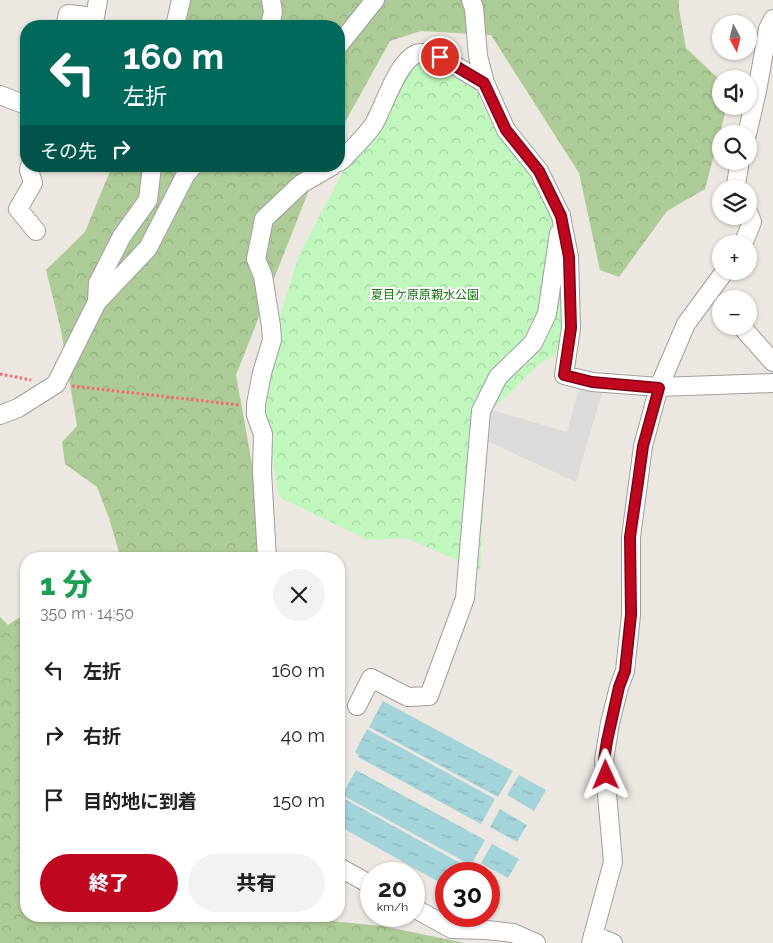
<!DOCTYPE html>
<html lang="ja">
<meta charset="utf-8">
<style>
:root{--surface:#fff;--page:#f2f2f2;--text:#222;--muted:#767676;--accent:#bf0720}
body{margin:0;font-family:Raleway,"Noto Sans JP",sans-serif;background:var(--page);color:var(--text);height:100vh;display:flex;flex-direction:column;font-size:19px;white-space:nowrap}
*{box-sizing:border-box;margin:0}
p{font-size:16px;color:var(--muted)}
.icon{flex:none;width:28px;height:28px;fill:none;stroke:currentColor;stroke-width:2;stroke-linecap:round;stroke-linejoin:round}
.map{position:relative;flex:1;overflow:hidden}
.panel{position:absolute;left:20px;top:552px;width:325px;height:370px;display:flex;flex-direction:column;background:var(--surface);border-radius:20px;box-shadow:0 1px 4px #0004}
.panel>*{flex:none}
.hud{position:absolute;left:20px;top:20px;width:325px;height:152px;border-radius:20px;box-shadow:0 1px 4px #0004;background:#00695c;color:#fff;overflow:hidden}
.needle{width:32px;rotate:173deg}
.controls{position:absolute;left:712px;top:15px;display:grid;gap:10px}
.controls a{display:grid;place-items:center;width:45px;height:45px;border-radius:50%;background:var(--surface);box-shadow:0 1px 4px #0004;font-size:25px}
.speed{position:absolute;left:360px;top:862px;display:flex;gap:10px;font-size:25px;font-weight:700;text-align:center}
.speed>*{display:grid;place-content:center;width:65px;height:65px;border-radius:50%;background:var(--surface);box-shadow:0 1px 4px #0004;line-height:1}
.speed small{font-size:12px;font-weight:400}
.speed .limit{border:8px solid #d22;background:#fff;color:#111}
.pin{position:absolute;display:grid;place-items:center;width:42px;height:42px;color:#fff;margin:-21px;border:2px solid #fff;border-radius:50%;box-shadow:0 1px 5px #0007}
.me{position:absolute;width:55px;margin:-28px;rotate:359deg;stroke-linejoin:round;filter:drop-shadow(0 0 4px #0008)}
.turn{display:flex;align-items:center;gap:18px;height:105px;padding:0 20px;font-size:22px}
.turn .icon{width:65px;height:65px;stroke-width:2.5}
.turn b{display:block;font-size:35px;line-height:42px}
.then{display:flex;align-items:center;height:48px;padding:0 20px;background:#0003;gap:10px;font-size:19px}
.round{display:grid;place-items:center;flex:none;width:52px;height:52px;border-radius:26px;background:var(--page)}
.overview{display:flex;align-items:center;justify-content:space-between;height:85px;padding:0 20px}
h1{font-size:30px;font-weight:800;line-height:38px;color:#1e9e55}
.button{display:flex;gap:10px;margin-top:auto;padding:10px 20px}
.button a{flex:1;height:58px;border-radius:30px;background:var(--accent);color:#fff;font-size:20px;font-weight:800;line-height:58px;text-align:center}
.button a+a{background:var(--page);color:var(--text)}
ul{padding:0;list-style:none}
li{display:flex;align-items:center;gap:15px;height:65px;padding:0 20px}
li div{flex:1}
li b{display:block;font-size:19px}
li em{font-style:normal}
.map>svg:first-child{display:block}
</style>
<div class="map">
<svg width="773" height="943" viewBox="0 0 773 943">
<defs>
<pattern id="forest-crowns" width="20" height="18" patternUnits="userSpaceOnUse" patternTransform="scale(1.25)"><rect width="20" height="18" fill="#adcb96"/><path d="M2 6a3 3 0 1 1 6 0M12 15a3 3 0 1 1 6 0" fill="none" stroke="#94ae81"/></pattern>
<pattern id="park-crowns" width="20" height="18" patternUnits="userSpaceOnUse" patternTransform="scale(1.25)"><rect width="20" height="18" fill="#c0f7bd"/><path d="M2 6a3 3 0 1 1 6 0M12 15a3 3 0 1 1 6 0" fill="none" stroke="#a4d3a2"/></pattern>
<pattern id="water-ripples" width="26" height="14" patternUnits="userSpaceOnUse" patternTransform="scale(1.25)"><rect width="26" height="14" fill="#a2d4d9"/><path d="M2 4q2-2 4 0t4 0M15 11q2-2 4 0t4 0" fill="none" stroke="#8bb5ba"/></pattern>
</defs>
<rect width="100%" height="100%" fill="#ece7e1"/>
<path fill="url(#forest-crowns)" d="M185 0H679V9L686 48 721 81V106H727L705 189 667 211 619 277 600 270 579 173 491 35 421 31 390 41 339 133V26H173Z
M112 166H321L309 190 236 375 269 559H121L109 518 97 487 65 464 62 442 77 426 61 330 46 270 85 232Z
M26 613V916H318L321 920 382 926 465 943H0V617L8 625Z"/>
<path fill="url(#park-crowns)" d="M417 58 447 71 479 89 481 105 534 168 555 211 548 255 563 261V343L553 357 540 363 492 410 487 434 480 570 406 538 368 540 279 497 259 385 299 255 352 155 400 87Z"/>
<path fill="#dbdbdb" d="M579 388 602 392 576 482 487 441 492 410 567 432Z"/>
<path fill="url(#water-ripples)" d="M383 701 513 771 498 797 369 727Z
M367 729 495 799 481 824 358 757 359 755 355 752Z
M356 770 485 840 471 865 342 795Z
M519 775 546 790 534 811 507 795Z
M341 797 469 868 466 874H446V886L339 826V800Z
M500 809 527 825 517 842 490 827Z
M492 844 519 859 508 878 481 863Z"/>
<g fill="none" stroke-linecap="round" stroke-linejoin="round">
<g stroke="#9f9f9f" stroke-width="20">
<path id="minor" d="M471 0 474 8 478 56 485 83 506 130 539 171 561 216 569 257 571 328 564 375 592 382 659 387 686 324 725 271
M65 26 68 14 95 17 98 0
M175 26 181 0
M270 26 273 12 271 0
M339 45 375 0
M0 95 26 105
M747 134 757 91 768 29 773 19
M339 162 343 159C353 148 366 136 374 124 384 107 400 52 422 53 445 54 465 74 485 83
M30 166 29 170 33 183 18 209 36 231
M738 189 736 184 740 161
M743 244 752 222 749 214
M97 302 98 283 122 236 148 200 152 166
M741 326 773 362
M0 415 18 408 56 384 97 302 148 248 186 174 193 166
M267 559 262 471 263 434 256 415V404L262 373 272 340 271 326 263 276 256 259 264 219 301 184 332 166
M357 706 371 678 408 697 429 696 465 598 481 411 498 377 533 343 547 314 559 233
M339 867 371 885
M414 908 452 929 487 930 513 933 536 943
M593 935 613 943
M591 943 613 862 604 760 610 723 619 687 625 671 631 615V537L643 446 659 387 773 383"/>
</g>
<path stroke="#f5696e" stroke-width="3" stroke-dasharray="2.5 2.5" stroke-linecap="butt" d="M0 374 31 380
M72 386 239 405"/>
<use href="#minor" stroke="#fff" stroke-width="18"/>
</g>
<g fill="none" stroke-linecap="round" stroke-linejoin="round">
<g stroke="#7c0515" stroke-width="12">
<path id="route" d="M440 57 484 83 506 130 539 171 561 216 569 257 571 328 564 375 592 382 659 388 643 446 638 482 630 537 631 615 625 671 619 687 607 741 604 760 606 775"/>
</g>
<use href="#route" stroke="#bf0720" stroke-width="9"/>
</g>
<g text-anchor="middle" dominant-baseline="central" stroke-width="4" stroke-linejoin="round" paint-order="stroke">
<g font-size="12" fill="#14730e" stroke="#fff">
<text x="425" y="295">夏目ケ原原親水公園</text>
</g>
</g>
</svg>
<div class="controls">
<a><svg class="needle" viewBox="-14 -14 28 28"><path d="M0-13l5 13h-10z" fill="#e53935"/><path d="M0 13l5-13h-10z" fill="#767676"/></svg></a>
<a><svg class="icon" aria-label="sound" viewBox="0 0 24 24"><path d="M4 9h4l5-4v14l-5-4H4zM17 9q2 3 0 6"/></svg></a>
<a><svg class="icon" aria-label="search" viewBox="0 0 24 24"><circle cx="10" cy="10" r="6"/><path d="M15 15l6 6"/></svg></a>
<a><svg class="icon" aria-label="layers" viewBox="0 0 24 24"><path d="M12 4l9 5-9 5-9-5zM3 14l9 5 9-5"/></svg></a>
<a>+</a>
<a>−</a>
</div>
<div class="speed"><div>20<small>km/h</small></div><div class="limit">30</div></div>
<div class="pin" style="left:440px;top:57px;background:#d93025"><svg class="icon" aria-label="arrive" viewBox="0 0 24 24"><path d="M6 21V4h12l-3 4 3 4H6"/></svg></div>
<svg class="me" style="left:606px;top:775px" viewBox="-20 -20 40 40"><path d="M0-17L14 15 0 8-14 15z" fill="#bf0720" stroke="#fff" stroke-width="4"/></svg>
<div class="hud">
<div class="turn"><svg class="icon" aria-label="left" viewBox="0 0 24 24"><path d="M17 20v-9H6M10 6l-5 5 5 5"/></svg><div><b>160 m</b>左折</div></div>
<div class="then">その先<svg class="icon" aria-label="right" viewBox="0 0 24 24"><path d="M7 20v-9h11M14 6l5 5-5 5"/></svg></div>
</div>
<section class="panel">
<div class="overview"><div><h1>1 分</h1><p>350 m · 14:50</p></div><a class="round"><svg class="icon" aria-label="close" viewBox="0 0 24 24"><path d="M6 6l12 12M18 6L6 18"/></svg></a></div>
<ul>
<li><svg class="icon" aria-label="left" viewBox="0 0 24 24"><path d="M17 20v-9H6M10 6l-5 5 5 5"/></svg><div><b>左折</b></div><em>160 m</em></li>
<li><svg class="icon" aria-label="right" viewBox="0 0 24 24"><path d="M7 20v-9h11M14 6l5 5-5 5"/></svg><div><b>右折</b></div><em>40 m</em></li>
<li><svg class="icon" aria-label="arrive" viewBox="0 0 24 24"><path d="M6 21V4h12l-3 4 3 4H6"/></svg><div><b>目的地に到着</b></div><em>150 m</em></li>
</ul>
<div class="button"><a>終了</a><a>共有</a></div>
</section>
</div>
